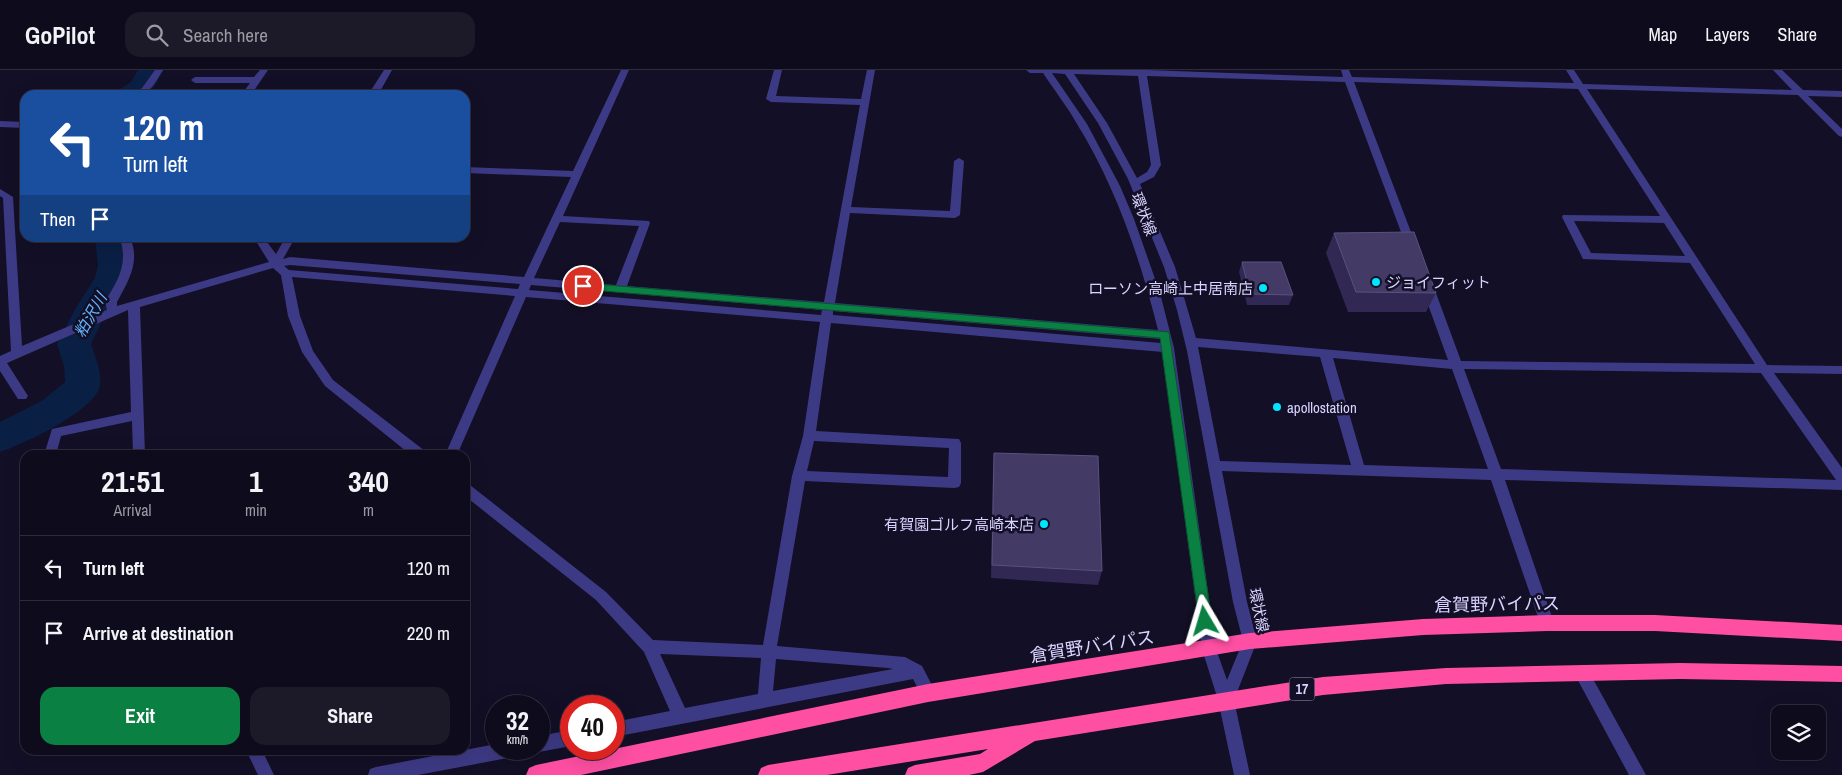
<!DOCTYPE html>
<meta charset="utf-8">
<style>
:root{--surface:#0e0b1c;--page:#1c1929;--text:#f1f3f6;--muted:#9b9ba3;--line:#2e2b3b;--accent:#0b8043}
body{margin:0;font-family:"Archivo Narrow","Noto Sans JP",sans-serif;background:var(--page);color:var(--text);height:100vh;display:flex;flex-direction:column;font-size:19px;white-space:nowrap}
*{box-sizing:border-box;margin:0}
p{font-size:16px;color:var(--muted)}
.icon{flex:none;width:28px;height:28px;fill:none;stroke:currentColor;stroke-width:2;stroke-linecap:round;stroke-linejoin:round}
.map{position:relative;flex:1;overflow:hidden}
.side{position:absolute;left:20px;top:380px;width:450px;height:305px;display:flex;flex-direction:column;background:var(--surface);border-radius:15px;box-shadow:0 5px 20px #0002,0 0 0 1px var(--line)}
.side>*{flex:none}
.banner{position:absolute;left:20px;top:20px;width:450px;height:152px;border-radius:15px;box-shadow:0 5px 20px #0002,0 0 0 1px var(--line);background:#1a4fa0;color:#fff;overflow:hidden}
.fabs{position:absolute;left:1771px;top:635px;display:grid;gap:10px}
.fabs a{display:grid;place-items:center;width:55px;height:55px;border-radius:10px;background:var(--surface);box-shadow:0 5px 20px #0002,0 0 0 1px var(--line);font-size:25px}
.speed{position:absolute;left:485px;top:625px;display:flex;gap:10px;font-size:25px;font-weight:700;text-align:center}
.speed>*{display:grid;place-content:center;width:65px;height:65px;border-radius:50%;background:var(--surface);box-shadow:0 5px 20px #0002,0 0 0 1px var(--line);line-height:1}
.speed small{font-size:12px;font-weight:400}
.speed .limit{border:8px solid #d22;background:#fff;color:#111}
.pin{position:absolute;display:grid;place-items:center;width:42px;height:42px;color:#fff;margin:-21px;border:2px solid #fff;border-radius:50%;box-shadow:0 1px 5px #0007}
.me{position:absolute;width:55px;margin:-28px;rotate:353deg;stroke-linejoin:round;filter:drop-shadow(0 0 4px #0008)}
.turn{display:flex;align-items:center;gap:18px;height:105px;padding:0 20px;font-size:22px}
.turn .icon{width:65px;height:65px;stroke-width:2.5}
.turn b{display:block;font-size:35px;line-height:42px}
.then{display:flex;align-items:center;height:48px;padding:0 20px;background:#0003;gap:10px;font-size:19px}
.eta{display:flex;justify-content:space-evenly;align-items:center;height:85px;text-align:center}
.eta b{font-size:30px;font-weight:700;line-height:35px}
.cta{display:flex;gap:10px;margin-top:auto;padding:10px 20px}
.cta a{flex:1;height:58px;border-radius:15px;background:var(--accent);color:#fff;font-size:20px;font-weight:700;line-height:58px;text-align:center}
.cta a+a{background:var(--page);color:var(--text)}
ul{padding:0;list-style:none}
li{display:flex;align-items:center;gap:15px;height:65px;padding:0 20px;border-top:1px solid var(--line)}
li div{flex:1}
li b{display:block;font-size:19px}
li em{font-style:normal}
header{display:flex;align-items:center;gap:30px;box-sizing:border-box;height:70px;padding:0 25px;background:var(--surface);border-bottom:1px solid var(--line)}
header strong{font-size:24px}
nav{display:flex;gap:28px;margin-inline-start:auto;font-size:18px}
.search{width:350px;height:45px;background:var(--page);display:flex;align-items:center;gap:12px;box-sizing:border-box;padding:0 18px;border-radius:15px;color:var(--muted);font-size:19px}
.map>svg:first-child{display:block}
</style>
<header>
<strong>GoPilot</strong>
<div class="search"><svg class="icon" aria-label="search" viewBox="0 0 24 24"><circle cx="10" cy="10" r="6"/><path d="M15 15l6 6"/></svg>Search here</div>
<nav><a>Map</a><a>Layers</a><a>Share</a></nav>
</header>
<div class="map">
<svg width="1842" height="705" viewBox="0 0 1842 705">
<rect width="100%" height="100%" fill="#130f26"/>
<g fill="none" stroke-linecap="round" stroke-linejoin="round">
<path fill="#0a1f44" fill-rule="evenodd" d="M138 0H164L154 17 147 25H116L120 19 131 12Z
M95 168H125C134 208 127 207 108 239 102 250 97 262 91 274 95 286 102 302 100 315 97 340 22 375 0 382V352L43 330 65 312 64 296 57 274 77 236 95 208 98 195Z"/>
<path fill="#3d3a85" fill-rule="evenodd" d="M155 0H163C154 14 151 25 132 25L142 18Z
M260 0H268L251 25H241L250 13H195L191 10 195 7H254Z
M384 0H392L378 25H368Z
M621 0H629L563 146 649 151 650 153 627 216 824 232 860 35 771 32 766 29 774 0H782L776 26 861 29 867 0H875L851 137 950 141 954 91 959 88 964 91 960 145 955 148 850 143 835 233 1158 260C1140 188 1116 117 1077 54 1067 36 1054 20 1043 3H1030L1026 0H1146L1343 7 1341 0H1349L1352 7 1574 13 1566 0H1574L1583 14 1792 20 1773 0H1782L1803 20 1842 21V27L1808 26 1842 59V67L1839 66 1798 25 1587 19 1767 295 1842 296V304L1774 303 1842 398V420L1505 410 1554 553 1552 558 1547 560 1542 558 1540 553 1491 410 1222 401 1247 532 1257 571 1234 630 1250 705H1234L1218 630 1202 579 1163 282 831 253 816 361 959 369 961 373V413L959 417 954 418 805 411 777 576 905 587 922 596 936 623 933 628 928 630 923 628 913 609 614 667V652L670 641 644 582 596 530 465 426V414L470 415 606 522 653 570 763 575 792 406 803 366 820 252 526 227 457 385H445L515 226 292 207 300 246 313 281 333 310 425 381 426 385H411L325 316 302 282 288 246 281 205 273 198 140 237 145 385H133L132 351 61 366 56 385H44L52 359 131 342 128 240 7 293 28 326 26 329H18L0 301V286L11 281 3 128 0 126V119L13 127 22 276 107 240 105 232C119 208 128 195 120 168H130C141 191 128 212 117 232V236L269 192 254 168H264L276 184 285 168H295L283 189 290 187 524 207 571 107 465 103V97L573 101ZM1052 3 1065 4 1098 53 1128 109 1164 197 1177 240 1187 281 1233 532 1243 571 1227 610 1216 579 1174 278 1160 223 1134 149 1120 116 1087 54ZM1074 4 1138 6 1151 95 1147 102 1137 108 1107 53ZM1147 6 1345 12 1407 178 1412 182 1417 178 1354 12 1578 19 1660 146 1563 145 1562 147 1583 189 1690 193 1755 294 1461 291 1433 215 1427 211 1421 215 1448 290 1196 268 1175 197 1140 114 1154 107 1161 95ZM1574 151 1664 153 1685 186 1591 183ZM560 152 639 156 616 215 534 208ZM290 195 520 214 518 219 289 200 284 196ZM531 215 822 240 821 245 529 220ZM833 241 1160 269 1161 273 833 245ZM1198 277 1320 287 1351 395 1220 391ZM1333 288 1452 299 1488 399 1364 395ZM1464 299 1761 303 1836 410 1501 399ZM814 371 949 378 948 407 807 401ZM660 584 761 588 758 624 685 638ZM776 589 888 598 893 599 773 621Z
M0 51 25 52V58L0 57Z
M1582 596 1587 598 1646 705H1629L1574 603 1577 598Z
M571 660V676L539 682 533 679H539V666Z
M496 674V679H521L519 684 513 687 418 705H368L370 699 376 697Z
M246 680H262L274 705H258Z"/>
<path fill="#ff4fa3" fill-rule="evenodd" d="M1547 545H1655L1842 555V571L1655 561H1547L1423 565 1250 579 928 632 581 705H526L529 698 536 695 928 614 1250 563 1423 549Z
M1680 593 1842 596V612L1680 609 1446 614 1323 625 1035 671 983 702 969 705H905L908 698 915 695 980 684 988 679 827 705H758L761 698 768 695 1323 607 1446 598Z"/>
</g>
<path fill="#312854" d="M1334 163 1436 223 1426 242H1348L1326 183Z
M1242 192 1293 225 1289 235H1247L1239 202Z
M994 383 1102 501 1098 515 991 508 993 397Z"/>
<path fill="#433a66" stroke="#5a527e" d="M1414 162 1436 223 1356 222 1334 163Z
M1242 192H1281L1293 225 1250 224Z
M994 383 1098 386 1102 501 992 495Z"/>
<path fill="#0b8043" stroke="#07532c" d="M583 213 1169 262 1212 551 1210 555 1205 557 1201 555 1199 551 1160 268 580 219V214Z"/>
<g fill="#00e5ff" stroke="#130f26" stroke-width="2">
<circle cx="1376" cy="212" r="5"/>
<circle cx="1263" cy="218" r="5"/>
<circle cx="1277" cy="337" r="5"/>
<circle cx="1044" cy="454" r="5"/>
</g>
<g text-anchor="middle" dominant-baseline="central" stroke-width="5" stroke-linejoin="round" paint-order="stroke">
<rect fill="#130f26" stroke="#9e99be" stroke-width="1" x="1289.5" y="607.5" width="25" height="23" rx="4"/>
<g font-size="14" font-weight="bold" fill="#d9d4ff">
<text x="1302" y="619">17</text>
</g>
<g font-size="15" fill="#d9d4ff" stroke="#130f26">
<text transform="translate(1144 144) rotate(69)">環状線</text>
<text transform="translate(1259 540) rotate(78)">環状線</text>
</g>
<g font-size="15" fill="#d9d4ff" stroke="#130f26" text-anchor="start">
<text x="1386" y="212">ジョイフィット</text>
<text x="1253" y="218" text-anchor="end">ローソン高崎上中居南店</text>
<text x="1287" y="337">apollostation</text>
<text x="1034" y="454" text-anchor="end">有賀園ゴルフ高崎本店</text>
</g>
<g font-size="16" font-style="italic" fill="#62b6ff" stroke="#130f26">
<text transform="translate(90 245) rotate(-60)">粕沢川</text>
</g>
<g font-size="18" fill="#d9d4ff" stroke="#130f26">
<text transform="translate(1497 534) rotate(-1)">倉賀野バイパス</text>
<text transform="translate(1092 576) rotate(-9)">倉賀野バイパス</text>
</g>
</g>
</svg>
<div class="fabs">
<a><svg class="icon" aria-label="layers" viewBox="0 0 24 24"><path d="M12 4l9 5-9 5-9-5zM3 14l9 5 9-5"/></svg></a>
</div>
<div class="speed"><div>32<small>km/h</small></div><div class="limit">40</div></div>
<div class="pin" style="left:583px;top:216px;background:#d93025"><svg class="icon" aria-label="arrive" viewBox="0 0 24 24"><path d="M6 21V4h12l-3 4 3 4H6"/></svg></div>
<svg class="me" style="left:1205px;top:551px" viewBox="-20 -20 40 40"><path d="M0-17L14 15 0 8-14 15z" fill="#0b8043" stroke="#fff" stroke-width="4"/></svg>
<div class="banner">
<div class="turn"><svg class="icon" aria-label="left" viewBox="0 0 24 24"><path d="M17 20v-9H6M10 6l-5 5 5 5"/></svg><div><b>120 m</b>Turn left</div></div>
<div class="then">Then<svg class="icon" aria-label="arrive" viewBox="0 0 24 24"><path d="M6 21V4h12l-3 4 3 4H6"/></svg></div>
</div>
<section class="side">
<div class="eta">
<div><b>21:51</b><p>Arrival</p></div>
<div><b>1</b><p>min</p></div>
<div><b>340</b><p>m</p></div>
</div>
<ul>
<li><svg class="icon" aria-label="left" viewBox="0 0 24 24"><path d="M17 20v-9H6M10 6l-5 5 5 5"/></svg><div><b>Turn left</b></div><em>120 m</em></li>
<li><svg class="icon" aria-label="arrive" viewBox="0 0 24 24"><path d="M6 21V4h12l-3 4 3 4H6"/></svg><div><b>Arrive at destination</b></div><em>220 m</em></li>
</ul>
<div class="cta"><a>Exit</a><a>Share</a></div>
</section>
</div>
